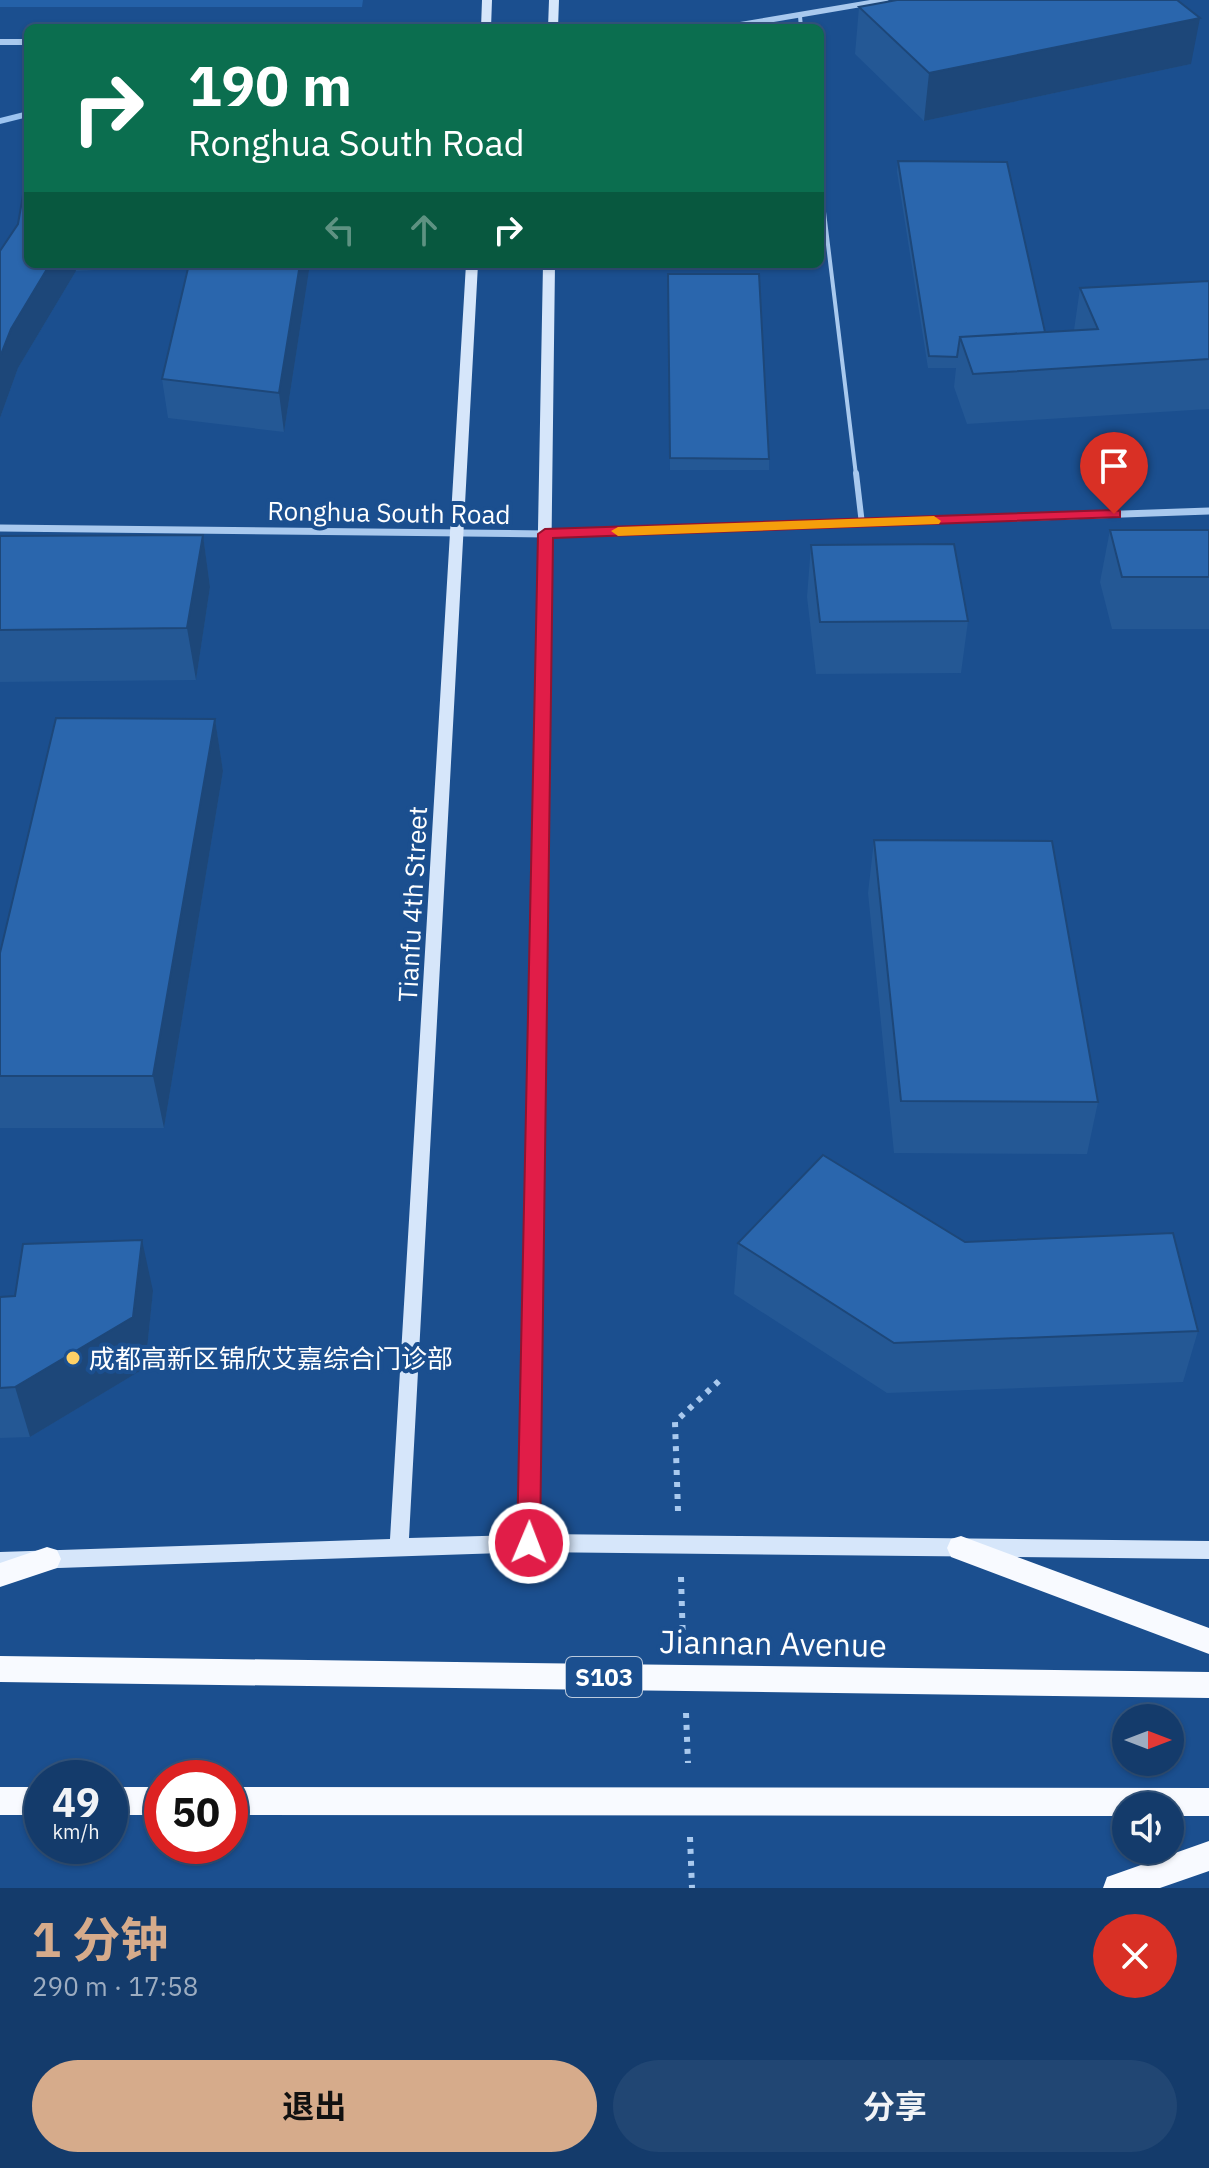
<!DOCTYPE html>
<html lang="zh">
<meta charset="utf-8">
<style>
:root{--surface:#143b6b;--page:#214673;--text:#f1f3f6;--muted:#9dadc1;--line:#33557e;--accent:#d6ab8b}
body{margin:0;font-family:"IBM Plex Sans","Noto Sans SC",sans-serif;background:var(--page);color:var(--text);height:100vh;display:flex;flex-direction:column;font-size:30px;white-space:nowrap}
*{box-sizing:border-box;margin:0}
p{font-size:26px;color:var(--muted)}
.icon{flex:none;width:44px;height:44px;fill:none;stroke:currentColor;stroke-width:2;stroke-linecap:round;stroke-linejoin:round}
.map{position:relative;height:1888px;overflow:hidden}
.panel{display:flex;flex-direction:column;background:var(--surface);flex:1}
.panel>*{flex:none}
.guide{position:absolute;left:24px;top:24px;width:800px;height:244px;border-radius:12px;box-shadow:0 2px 6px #0004,0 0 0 2px var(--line);background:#0b6e4f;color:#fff;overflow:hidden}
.needle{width:52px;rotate:90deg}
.tools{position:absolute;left:1112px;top:1704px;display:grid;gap:16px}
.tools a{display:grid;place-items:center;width:72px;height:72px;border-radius:50%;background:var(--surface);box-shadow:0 2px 6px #0004,0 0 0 2px var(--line);font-size:40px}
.speed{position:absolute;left:24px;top:1760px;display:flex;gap:16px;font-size:40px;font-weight:700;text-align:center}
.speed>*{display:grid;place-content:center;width:104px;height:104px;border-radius:50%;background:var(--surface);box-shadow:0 2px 6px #0004,0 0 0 2px var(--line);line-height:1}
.speed small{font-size:20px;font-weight:400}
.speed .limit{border:12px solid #d22;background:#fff;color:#111}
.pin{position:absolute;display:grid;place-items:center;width:68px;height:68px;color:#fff;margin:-82px -34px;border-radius:50% 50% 50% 0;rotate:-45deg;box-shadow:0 0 8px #0007}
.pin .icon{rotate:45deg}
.me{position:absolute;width:88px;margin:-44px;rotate:1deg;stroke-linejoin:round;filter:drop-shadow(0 0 6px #0008)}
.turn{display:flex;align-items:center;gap:28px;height:168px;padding:0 32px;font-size:36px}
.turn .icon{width:104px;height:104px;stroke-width:2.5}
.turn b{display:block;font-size:56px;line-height:68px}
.lanes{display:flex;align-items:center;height:76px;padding:0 32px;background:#0003;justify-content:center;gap:40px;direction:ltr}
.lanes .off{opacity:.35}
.round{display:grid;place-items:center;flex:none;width:84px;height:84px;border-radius:42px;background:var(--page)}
.headline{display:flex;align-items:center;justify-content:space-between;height:136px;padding:0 32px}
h1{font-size:48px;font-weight:700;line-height:60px;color:var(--accent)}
.primary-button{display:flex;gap:16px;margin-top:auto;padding:16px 32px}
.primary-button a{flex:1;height:92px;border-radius:48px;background:var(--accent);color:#111;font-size:32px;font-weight:700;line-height:92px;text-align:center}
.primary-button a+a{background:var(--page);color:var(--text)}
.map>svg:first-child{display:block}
</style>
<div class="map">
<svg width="1209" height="1888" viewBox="0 0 1209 1888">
<rect width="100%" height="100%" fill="#1b4f8f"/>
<path fill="#2461a8" d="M0 0H363L362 7H0Z"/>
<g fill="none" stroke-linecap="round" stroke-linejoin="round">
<path fill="#9cc4f0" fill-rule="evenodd" d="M28 111V117L0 124V118Z"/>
<path stroke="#a9c9ee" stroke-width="6" stroke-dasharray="5 7" stroke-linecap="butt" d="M678 1511 675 1422 720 1380
M681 1577 683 1643
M686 1713 688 1763
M690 1837 692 1888"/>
<path stroke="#a9c9ee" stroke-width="4" d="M800 16 801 28
M820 179 856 475"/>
<path stroke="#a9c9ee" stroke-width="6" d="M856 473 862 524"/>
<path stroke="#a9c9ee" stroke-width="7" d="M0 528 545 534 1209 511"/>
<path fill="#a9c9ee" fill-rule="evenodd" d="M870 0H889L885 3 738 28H718L722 25Z
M0 39H28V45H0Z"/>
<path fill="#d6e6fa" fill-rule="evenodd" d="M482 0H492L491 28H481Z
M549 0H559L558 28H548Z
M466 264H478L409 1538 519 1535 543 264H555L539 1534 1209 1541V1559L529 1552 0 1570V1552L390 1539Z"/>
<path fill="#f8faff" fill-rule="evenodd" d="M961 1536 1209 1628V1654L951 1557 947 1548 951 1539Z
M47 1547 57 1550 61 1559 57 1568 0 1587V1563Z
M0 1656 1209 1672V1698L0 1682Z
M0 1787H42V1815H0Z
M110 1787H162V1815H110Z
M230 1787 1209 1788V1816H1170V1806H1126V1816L230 1815Z
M1209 1841V1871L1160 1888H1103L1107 1877Z"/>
</g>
<path fill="#245895" d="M859 7 1191 64 924 121 855 54Z
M898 161 1045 332 1074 330 1080 288 1209 281V409L967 424 954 387 956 368H928L897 172Z
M18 224 28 264H310L284 432 168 418 162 379 189 265 76 271 18 368 0 418V251Z
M668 274 769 459V470H670Z
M1110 530H1209V629H1112L1100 582Z
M203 535 210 587 196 680 0 682V536Z
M811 545 968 621 961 673 816 674 807 597Z
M215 719 223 771 164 1128H0V953Z
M874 840 1098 1102 1087 1154 894 1153 868 893Z
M965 1242 1198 1331 1183 1382 887 1393 734 1294 738 1243Z
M153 1291 145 1368 30 1437 0 1438V1297Z"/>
<path fill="#1d4779" d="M1200 18 1191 64 924 121 929 73Z
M50 264H74L76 271 18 368 0 418V357L11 329Z
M300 264H310L284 432 279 393Z
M203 535 210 587 196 680 187 628Z
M215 719 223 771 164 1128 153 1076Z
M142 1240 153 1291 145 1368 30 1437 15 1387Z"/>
<path fill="#2a66ad" stroke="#1d4779" stroke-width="2" d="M897 0H1177L1200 18 929 73 859 7Z
M898 161 1007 162 1045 332 960 337 957 357 929 356Z
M26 178H28V264H50L11 329 0 357V251L18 224Z
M189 264H300L279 393 162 379Z
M668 274H759L769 459 670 458Z
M1209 281V359L973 374 960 337 1098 329 1080 288Z
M1110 530H1209V577H1122Z
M203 535 187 628 0 630V536Z
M954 544 968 621 820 622 811 545Z
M56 718 215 719 153 1076H0V953Z
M874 840 1052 841 1098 1102 901 1101Z
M823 1155 965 1242 1173 1233 1198 1331 894 1343 738 1243Z
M142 1240 133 1317 15 1387 0 1388V1297L15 1296 23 1244Z"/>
<path fill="#e11d48" stroke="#92132f" stroke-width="2" d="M1114 510 1120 511V517L553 538 540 1543 537 1550 529 1553 521 1550 517 1543 538 534 545 529Z"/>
<path fill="#f59e0b" d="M934 516 941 521 939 524 618 536 611 531 618 527Z"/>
<circle fill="#ffd166" stroke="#1b4f8f" stroke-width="3" cx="73" cy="1358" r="8"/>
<g text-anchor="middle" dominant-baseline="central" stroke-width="8" stroke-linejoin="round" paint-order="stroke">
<rect fill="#1b4f8f" stroke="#bbcadd" stroke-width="2" x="566" y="1657" width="76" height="40" rx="6"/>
<g font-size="24" font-weight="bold" fill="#fff">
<text x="604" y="1677">S103</text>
</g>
<g font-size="26" fill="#fff" stroke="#1b4f8f">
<text transform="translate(389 512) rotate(1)">Ronghua South Road</text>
<text transform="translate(412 904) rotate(-87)">Tianfu 4th Street</text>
</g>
<g font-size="26" fill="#fff" stroke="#1b4f8f" text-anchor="start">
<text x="89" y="1358">成都高新区锦欣艾嘉综合门诊部</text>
</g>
<g font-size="32" fill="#fff" stroke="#1b4f8f">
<text transform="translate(773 1643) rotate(1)">Jiannan Avenue</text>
</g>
</g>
</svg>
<div class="tools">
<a><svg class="needle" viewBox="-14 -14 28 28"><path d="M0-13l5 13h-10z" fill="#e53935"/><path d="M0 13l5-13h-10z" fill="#9dadc1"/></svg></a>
<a><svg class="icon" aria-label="sound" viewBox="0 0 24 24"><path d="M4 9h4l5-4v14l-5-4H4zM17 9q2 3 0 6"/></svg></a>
</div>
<div class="speed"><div>49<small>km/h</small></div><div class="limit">50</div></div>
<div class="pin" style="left:1114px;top:514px;background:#d93025"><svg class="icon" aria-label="arrive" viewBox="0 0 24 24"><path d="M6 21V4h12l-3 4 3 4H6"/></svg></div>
<svg class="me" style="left:529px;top:1543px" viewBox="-20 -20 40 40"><circle r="17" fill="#e11d48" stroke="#fff" stroke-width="3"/><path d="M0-11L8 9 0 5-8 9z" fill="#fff"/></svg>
<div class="guide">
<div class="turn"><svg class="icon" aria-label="right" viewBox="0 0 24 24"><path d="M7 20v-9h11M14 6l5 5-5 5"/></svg><div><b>190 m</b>Ronghua South Road</div></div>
<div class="lanes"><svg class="icon off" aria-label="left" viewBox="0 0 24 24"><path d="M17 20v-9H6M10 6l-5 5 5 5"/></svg><svg class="icon off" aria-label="ahead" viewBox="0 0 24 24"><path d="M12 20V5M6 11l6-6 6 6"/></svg><svg class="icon" aria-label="right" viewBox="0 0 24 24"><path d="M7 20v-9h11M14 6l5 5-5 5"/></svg></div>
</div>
</div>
<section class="panel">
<div class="headline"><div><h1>1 分钟</h1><p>290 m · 17:58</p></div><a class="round" style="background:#d93025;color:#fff"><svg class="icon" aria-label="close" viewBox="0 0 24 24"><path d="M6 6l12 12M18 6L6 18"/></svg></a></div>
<div class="primary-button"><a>退出</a><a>分享</a></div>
</section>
